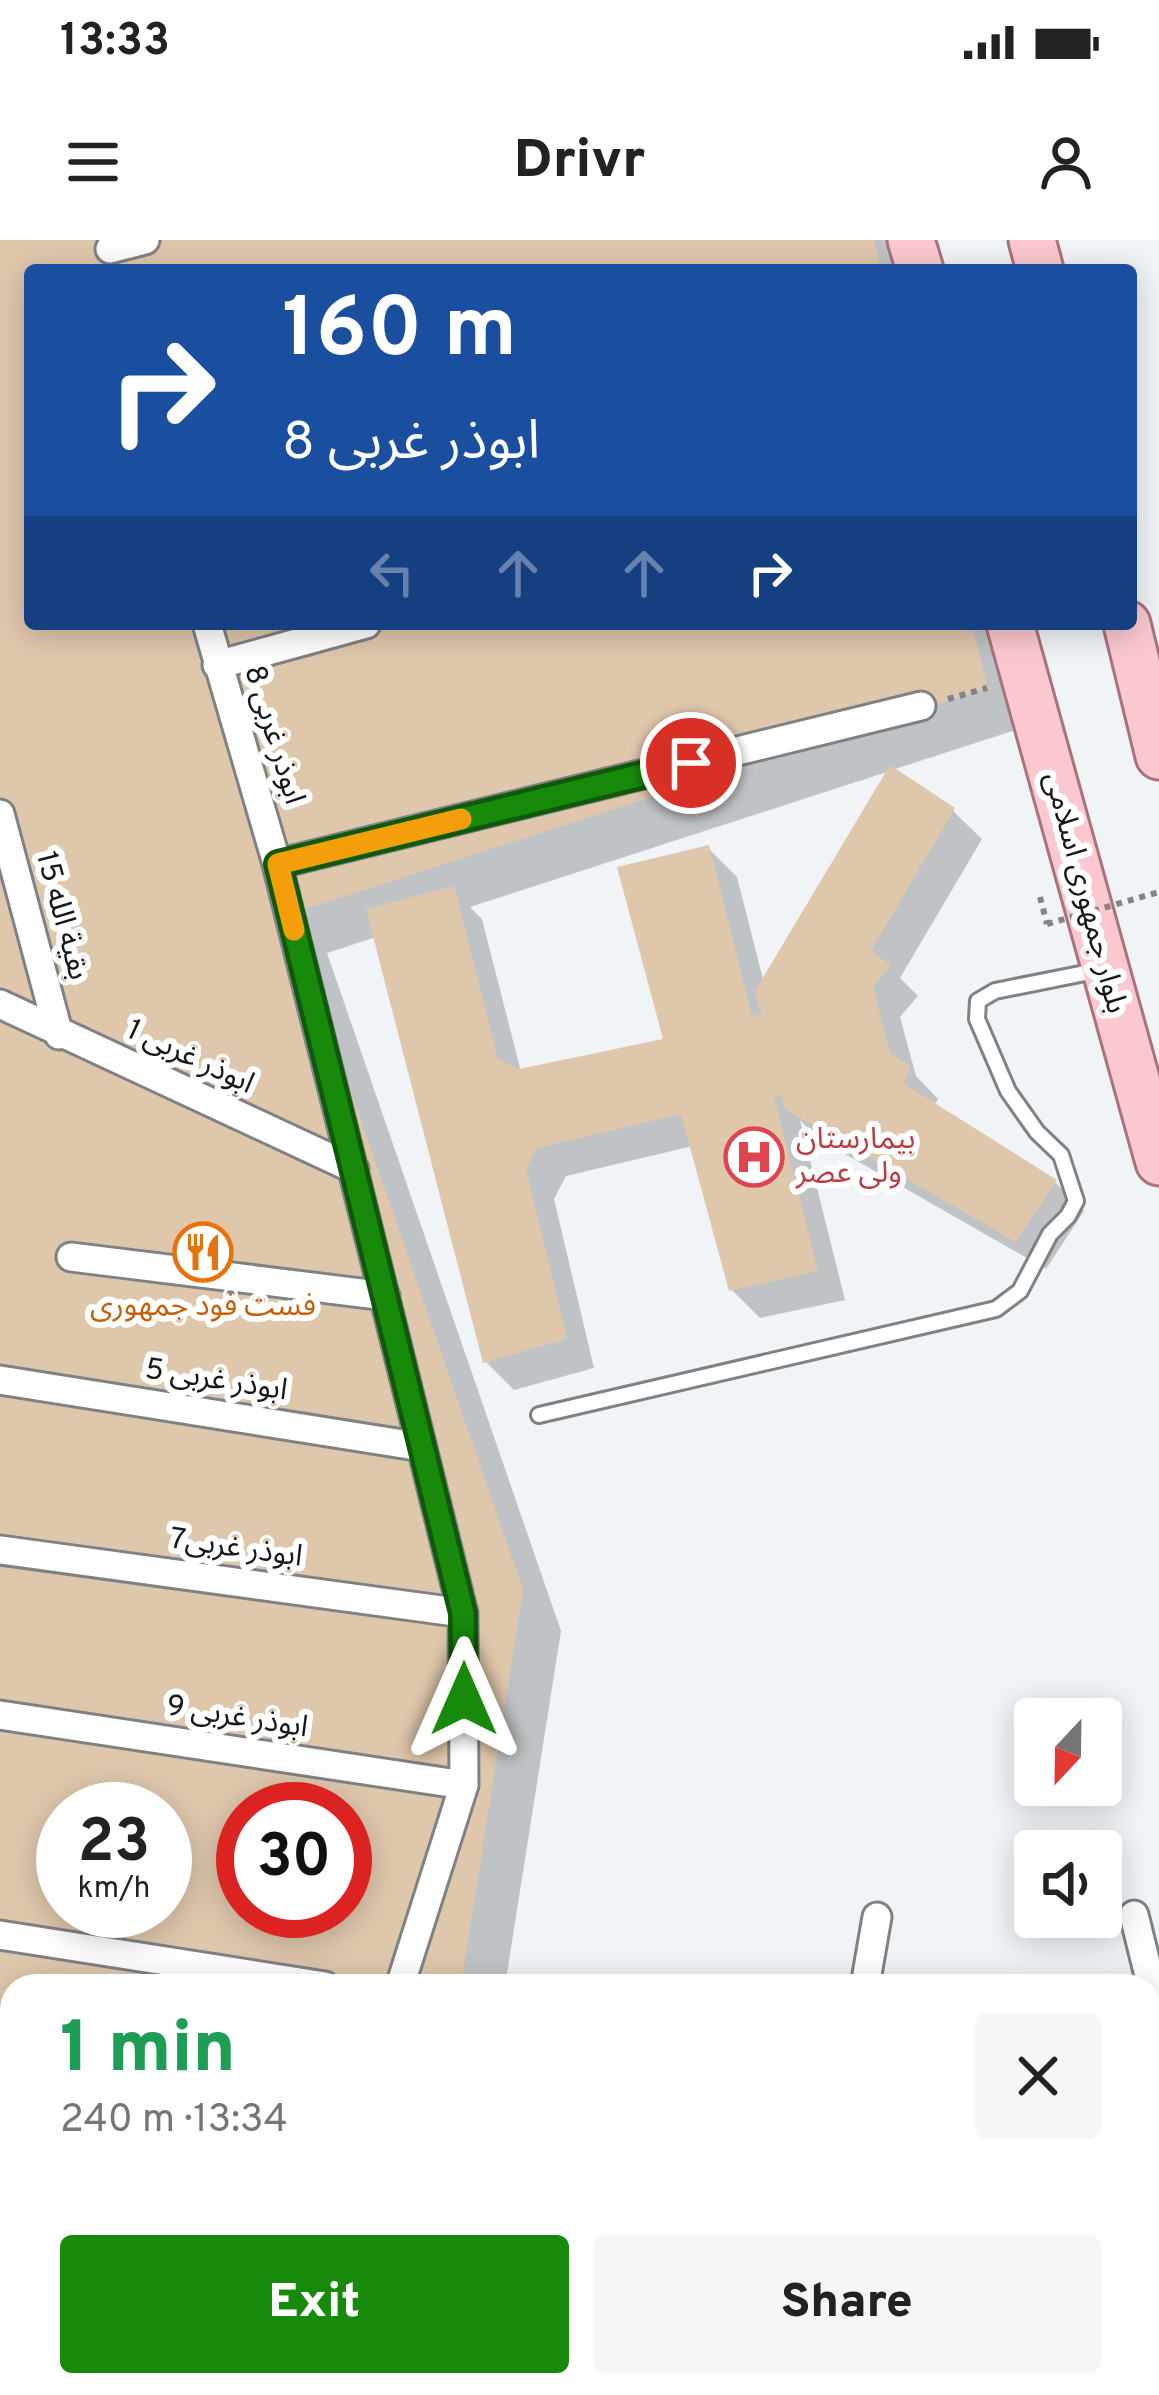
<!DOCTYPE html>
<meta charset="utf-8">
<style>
:root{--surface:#fff;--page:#f6f6f6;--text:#222;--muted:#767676;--accent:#178a0c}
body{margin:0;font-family:Overpass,"Noto Sans Arabic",sans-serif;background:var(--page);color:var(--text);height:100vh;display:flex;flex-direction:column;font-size:45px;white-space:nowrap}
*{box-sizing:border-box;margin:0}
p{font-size:39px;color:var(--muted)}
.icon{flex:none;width:66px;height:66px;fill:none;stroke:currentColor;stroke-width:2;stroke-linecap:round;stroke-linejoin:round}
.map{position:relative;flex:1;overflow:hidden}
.drawer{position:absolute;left:0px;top:1734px;width:1161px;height:423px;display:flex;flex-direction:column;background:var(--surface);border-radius:36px 36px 0 0;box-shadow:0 6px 30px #0003}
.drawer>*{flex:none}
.hud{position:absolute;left:24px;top:24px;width:1113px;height:366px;border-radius:12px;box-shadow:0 6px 30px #0003;background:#1a4fa0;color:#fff;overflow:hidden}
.needle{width:78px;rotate:202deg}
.controls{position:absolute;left:1014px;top:1458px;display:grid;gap:24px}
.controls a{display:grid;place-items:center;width:108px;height:108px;border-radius:12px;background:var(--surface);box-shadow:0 6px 30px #0003;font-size:60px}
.speed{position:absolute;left:36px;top:1542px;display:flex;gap:24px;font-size:60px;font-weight:700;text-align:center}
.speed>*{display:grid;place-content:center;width:156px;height:156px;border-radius:50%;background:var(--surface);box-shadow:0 6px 30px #0003;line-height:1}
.speed small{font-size:30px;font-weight:400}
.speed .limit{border:18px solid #d22;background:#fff;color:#111}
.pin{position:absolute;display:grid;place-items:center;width:102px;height:102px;color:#fff;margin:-51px;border:6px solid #fff;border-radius:50%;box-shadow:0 3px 12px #0007}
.me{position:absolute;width:132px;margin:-66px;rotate:0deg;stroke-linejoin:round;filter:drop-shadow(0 0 9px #0008)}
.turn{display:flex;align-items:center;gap:42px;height:252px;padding:0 60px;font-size:54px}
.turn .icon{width:156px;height:156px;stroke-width:2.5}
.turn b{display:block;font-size:84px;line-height:102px}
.lanes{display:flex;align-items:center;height:114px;padding:0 60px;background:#0003;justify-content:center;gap:60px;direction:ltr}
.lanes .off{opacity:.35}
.round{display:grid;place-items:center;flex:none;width:126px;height:126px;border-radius:12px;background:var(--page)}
.head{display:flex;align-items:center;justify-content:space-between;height:204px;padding:0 60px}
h1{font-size:72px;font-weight:800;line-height:90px;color:#1e9e55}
.primary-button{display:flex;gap:24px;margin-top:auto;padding:24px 60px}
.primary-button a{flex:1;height:138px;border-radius:12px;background:var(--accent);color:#fff;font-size:48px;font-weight:800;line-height:138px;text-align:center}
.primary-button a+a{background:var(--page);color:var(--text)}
.status{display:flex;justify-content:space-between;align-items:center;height:84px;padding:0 60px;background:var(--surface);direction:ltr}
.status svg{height:33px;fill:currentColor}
header{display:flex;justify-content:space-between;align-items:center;height:156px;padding:0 60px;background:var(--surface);font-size:54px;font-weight:800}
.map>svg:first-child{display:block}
</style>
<div class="status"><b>13:33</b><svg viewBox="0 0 49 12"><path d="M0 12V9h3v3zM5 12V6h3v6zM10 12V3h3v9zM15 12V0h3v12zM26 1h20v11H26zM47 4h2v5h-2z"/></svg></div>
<header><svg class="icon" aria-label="menu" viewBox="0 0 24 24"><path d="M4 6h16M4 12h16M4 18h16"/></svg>Drivr<svg class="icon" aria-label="person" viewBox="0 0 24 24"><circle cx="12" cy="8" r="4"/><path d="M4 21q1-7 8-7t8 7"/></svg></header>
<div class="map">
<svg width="1159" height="2155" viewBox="0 0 1159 2155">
<rect width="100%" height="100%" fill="#f1f4f7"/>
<path fill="#0003" fill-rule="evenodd" d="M0 0H902L909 30H30V384H999L1025 487 892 530 953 571 982 599 900 738 918 756 900 777 916 836 938 859 934 866 1055 942 1084 971 1046 1029 817 898 800 880 845 1060 760 1078 731 1049 693 906 566 936 554 959 594 1128 514 1150 485 1121 376 697 327 713 561 1391 505 1746H12V2145H189V2155H0ZM890 531 764 743 737 637 708 608 666 801 521 832 482 679 470 667ZM63 1569H165V1671H63ZM243 1569H345V1671H243Z"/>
<path fill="#dfc7ac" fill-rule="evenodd" d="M0 0H874L882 30H30V384H972L988 448 290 674 523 1350 461 1746H12V2145H151V2155H0ZM63 1569H165V1671H63ZM243 1569H345V1671H243Z
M890 525 955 568 871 711 891 725 873 747 890 813 911 827 903 843 1057 940 1016 1002 785 869 782 855 774 857 818 1031 729 1051 681 874 537 908 526 929 567 1099 483 1123 366 669 454 646 498 819 519 829 663 799 617 627 709 605 752 776 761 774 755 751Z"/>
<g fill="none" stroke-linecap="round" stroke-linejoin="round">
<g stroke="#7f8285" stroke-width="20">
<path id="lane" d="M539 1175 996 1069 1020 1051 1050 994 1068 976 1076 961 1061 915 1037 892 1008 851 977 779 978 761 995 751 1100 730"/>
</g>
<g stroke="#7f8285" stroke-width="33">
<path id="street" d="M110 9 145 0
M207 384 277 624 463 1373 464 1545 400 1746
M217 425 366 384
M0 574 59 795
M277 624 921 466
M0 764 354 929
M71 1017 385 1056
M0 1140 422 1207
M0 1310 463 1373
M0 1475 464 1545
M1134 1675 1159 1776
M0 1695 325 1746
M865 1746 877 1677
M1149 1911H1159
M1149 1978H1159
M636 2155 693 2145"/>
</g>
<g stroke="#a9737a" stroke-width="51">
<path id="primary" d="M911 0 920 30
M1032 0 1040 30
M1010 384 1159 922
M1127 384 1159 516"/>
</g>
<path stroke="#828486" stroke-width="6" stroke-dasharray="6 6" stroke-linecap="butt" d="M948 459 987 448
M1040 657 1047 684"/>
<use href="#lane" stroke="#fff" stroke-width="14"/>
<use href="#street" stroke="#fff" stroke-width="27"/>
<use href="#primary" stroke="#fbc8cf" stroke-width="45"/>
<path stroke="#828486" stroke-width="6" stroke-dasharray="6 6" stroke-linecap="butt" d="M1047 684 1159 652"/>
</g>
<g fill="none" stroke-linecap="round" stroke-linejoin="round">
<g stroke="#0f5a08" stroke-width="30">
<path id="route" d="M464 1459 463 1373 278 624 691 523"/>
</g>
<use href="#route" stroke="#178a0c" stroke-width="21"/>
<path stroke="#f59e0b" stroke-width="21" d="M294 690 278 624 461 579"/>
</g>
<defs>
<g id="hospital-ring" transform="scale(3)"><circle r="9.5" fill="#fff" stroke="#e0444e" stroke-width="1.5"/><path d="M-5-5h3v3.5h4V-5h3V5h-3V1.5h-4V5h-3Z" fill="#e0444e"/></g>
<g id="restaurant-ring" transform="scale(3)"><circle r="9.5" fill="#fff" stroke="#e8710a" stroke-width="1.5"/><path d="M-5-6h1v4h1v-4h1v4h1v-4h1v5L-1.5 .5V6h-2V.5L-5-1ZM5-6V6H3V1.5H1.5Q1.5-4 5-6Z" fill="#e8710a"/></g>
</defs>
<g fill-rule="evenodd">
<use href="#hospital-ring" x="754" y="917"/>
<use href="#restaurant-ring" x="203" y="1012"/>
</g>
<g text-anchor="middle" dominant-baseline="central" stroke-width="12" stroke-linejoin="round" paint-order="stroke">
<g font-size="30" fill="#171819" stroke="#fff">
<text transform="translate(273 495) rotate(73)">ابوذر غربی 8</text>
<text transform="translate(1084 653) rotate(75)">بلوار جمهوری اسلامی</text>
<text transform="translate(61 676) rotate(75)">بقیة الله 15</text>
<text transform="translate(190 818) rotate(25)">ابوذر غربی 1</text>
<text transform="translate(216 1141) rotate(9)">ابوذر غربی 5</text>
<text transform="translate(236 1309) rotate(8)">ابوذر غربی7</text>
<text transform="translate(237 1478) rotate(9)">ابوذر غربی 9</text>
</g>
<g font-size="30" fill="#be3a42" stroke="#fff" text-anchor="start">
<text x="796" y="900">بیمارستان<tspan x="796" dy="34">ولی عصر</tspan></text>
</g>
<g font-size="30" fill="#c56008" stroke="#fff">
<text x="203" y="1067">فست فود جمهوری</text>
</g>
</g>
</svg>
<div class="controls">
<a><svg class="needle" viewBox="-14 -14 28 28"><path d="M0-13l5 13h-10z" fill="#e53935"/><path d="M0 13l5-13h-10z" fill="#767676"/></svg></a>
<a><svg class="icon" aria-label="sound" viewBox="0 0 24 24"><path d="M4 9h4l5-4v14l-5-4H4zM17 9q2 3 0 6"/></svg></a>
</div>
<div class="speed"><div>23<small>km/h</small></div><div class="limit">30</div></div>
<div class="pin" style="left:691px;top:523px;background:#d93025"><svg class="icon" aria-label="arrive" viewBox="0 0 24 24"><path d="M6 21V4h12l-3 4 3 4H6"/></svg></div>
<svg class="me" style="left:464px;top:1459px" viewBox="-20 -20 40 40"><path d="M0-17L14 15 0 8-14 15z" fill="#178a0c" stroke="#fff" stroke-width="4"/></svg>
<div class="hud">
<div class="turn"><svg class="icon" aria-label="right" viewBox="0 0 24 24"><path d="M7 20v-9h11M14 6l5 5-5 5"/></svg><div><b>160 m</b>ابوذر غربی 8</div></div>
<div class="lanes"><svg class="icon off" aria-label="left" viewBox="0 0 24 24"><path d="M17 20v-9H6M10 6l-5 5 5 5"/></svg><svg class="icon off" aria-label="ahead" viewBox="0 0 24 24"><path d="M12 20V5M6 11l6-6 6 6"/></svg><svg class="icon off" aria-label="ahead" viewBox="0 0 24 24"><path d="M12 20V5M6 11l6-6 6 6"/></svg><svg class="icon" aria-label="right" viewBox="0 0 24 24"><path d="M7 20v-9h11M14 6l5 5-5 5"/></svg></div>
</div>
<section class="drawer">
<div class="head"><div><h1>1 min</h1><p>240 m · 13:34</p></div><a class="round"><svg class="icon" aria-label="close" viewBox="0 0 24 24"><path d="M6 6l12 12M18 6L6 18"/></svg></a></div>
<div class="primary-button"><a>Exit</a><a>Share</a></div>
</section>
</div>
